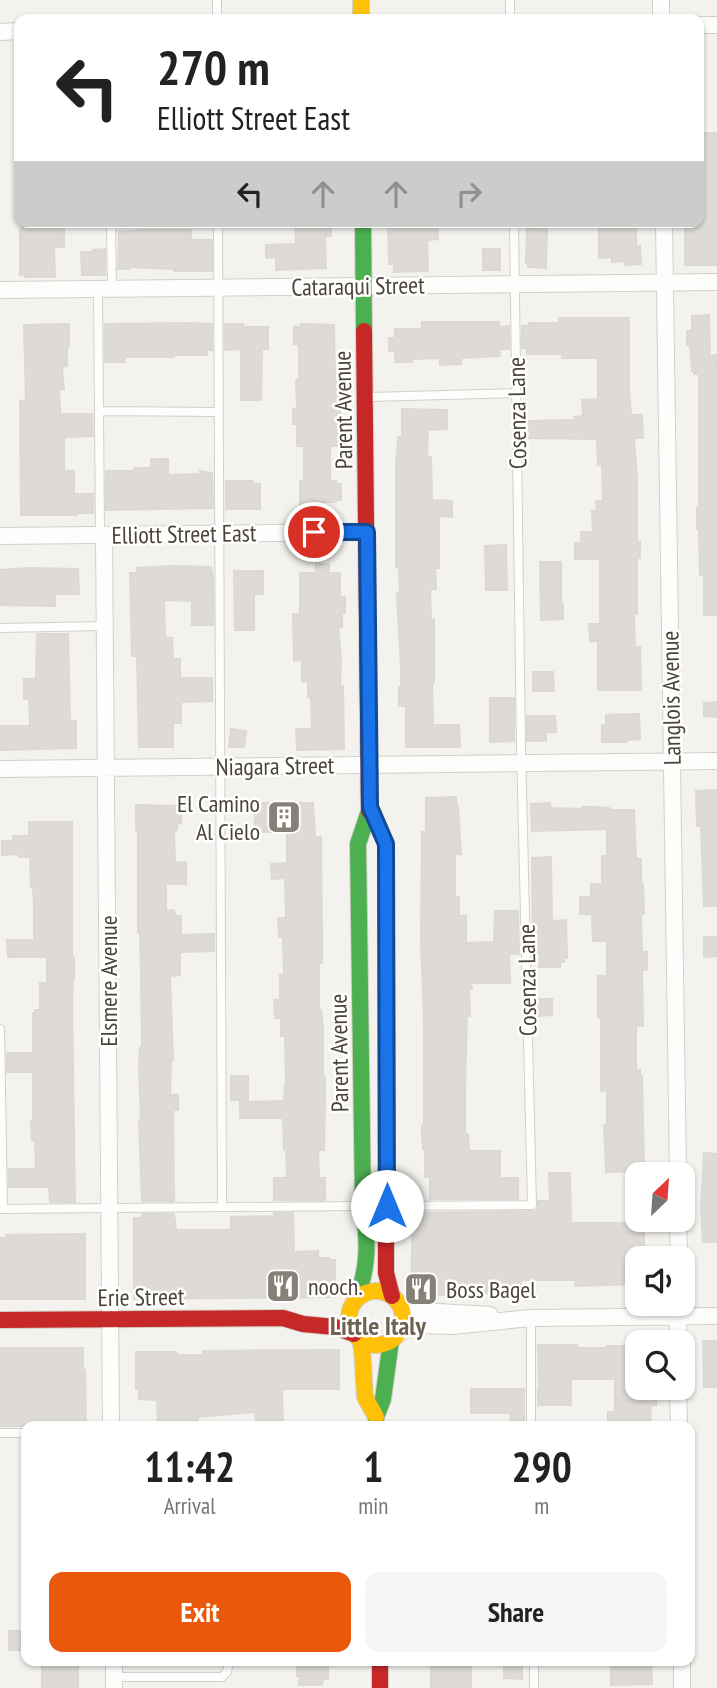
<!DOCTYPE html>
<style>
:root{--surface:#fff;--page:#f6f6f6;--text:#222;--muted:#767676;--accent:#ea580c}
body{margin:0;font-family:"PT Sans Narrow",sans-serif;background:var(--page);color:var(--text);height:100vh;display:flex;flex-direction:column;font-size:26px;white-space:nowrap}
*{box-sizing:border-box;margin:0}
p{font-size:23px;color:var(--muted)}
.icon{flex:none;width:38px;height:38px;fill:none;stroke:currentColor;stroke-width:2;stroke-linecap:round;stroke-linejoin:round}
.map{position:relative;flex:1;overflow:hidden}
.details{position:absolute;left:21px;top:1421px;width:674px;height:245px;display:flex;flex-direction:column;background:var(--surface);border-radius:14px;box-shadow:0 2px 5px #0004}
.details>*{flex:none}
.guide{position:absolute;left:14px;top:14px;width:690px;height:214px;border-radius:14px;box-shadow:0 2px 5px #0004;background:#fff;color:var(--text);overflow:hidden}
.needle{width:46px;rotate:25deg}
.tools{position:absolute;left:625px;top:1162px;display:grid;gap:14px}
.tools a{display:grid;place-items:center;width:70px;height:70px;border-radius:14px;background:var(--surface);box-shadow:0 2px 5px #0004;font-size:35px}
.pin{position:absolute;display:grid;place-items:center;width:60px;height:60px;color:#fff;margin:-30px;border:4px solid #fff;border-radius:50%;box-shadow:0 2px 7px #0007}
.me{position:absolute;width:77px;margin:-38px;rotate:0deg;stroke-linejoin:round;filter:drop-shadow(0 0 5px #0008)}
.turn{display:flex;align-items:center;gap:24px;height:147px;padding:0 28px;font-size:32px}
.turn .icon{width:91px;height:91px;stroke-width:2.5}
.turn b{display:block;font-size:49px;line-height:60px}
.lanes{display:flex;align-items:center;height:66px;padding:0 28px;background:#0003;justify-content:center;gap:35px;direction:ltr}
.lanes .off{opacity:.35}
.eta{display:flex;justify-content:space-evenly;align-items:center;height:119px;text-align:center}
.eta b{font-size:42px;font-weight:600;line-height:49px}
.action{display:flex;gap:14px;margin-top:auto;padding:14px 28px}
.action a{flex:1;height:80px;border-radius:14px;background:var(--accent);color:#fff;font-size:28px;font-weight:600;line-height:80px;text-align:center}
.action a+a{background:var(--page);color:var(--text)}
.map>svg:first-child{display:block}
</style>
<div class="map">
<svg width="717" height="1688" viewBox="0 0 717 1688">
<rect width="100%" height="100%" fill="#f4f2ee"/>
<path fill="#dedbd6" stroke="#dcd9d4" stroke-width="2" d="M698 133H717V265H685V222H698Z
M22 222H64V247H54L55 277H25V274L20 275V230H22Z
M295 222H331V236H325L326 268 276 270V257L266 258V245L296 244Z
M388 222H437L438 239 427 240 428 271 394 272V264H389Z
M535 222H540L547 230 546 268 528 267V263H526L527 229H535Z
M599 222H636V246H640L641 264 625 265V261L612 262V257L599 258Z
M145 230H191V240H212V271H174V269L129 267V269H118L119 232Z
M105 249V275H82L81 252H93V250Z
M483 249H500V270H483Z
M709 315 710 356 716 355 717 368V615H704V575H700L699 529H697V508H699V374H694V371H692L690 345H687V331H692V316Z
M559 318H629V391L631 415H642L643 438H634L637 480V542H640V558H637V614H634L635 647H640L641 690H598V641H590L589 624H600V559H575V543H581V532H593L592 511H597L596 501H603L602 464 598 465 597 439 527 438V421L574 420V417L583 416 582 400 598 399V358H562V354H527V348H522V326L529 325V323H559Z
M422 322H499V327L509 326V349H499L500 356 461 358V364L440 365V358L412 359V362H395V351H389V338H395V329H420L422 328Z
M189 323 212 324V350H207V355H174V357H125V362H105V324Z
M69 324V346H67V366L62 367 64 389H59L60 414H92L93 436 64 437V471H74V494H93V513H77V515H21L20 401 26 400 24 325Z
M225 324H243V327H268V349H262L261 400H241V349L225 350Z
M301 324 334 325 335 379H339L341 446H330V481H336V484H341V500H336V502H319V506H300V481H304V446H297V424H293V409H297L296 380H299V344H294V327H301Z
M402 409 447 410V429L428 430 427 457H431L432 500 452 501V517L439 516V568H435L436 589H430L431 619H434V682L432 683 433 725H459L460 747H406V706H399V687H401V668L397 594 400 593 399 567H396V458L397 457 398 437H402Z
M151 459H168V475L200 474V471L212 473 213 508 106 510V471H134V468H151Z
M226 481H253V484H260V509H226Z
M506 545 507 590H486L485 546Z
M540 562H561V604H563V619L541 620Z
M316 564H329V573H340V597H345V613H342V627L338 628 341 658 340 686H343L344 749 297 750 296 729H312L311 697H308V681H302V660L294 661 293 614H300V573H316Z
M173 566 211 567 213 578V625H192V601L164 600 165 637 172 638 173 659H180V678H212V701L181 702V723H173V747H139L137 656H132L130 573H137V568Z
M30 568 78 569 79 594H55V606L0 605V570Z
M234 571H263V594H254V630H235Z
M37 634H68L70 721H76V748L0 750V726H30L29 699H24V679H36Z
M533 672H553L554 691H533Z
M490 698H514V741L490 742Z
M717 702V717L704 716V703Z
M639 714 640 739 627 740V742H602V725H606V715Z
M527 716H555L556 732H546V741H527Z
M231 729 246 731 244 747H229Z
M717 790V906H704L701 826H697L696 791Z
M456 797 457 807H458L461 854H455V897H459V916H466V943L494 942 495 911H518L519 954H509L510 983H471L472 989H469L470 1016H467L465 1088V1134H468L469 1151H500V1178H518V1199H430V1177H425V1149H423L422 1134V1126H424V1018L421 942 422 832H426V798Z
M263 803H313L315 837H321L322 939V963H319V1010H321L323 1026V1077H325V1099L324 1150H318L319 1178H325V1200H274V1178H287L286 1150H284L283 1118H240V1102L284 1101 285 1085H286L285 1036H281V1018H275L274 1000H280V975H284L283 937H279L278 918H286L285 878 272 879 271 864 287 863V832H255V810Z
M550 803 551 808 582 809V807H599L609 808 610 810H634L636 859H641V884H643L644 914H641L642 952H647V970H642L643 1026H636V1070H640V1076H642L644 1171 606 1172 604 1125H607V1090L601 1091V1017H598V976H607V941H593L592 914H580V897H591V884H602V856H607V829L532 831 531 804Z
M136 805 181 806V823H177V830H174L175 863 186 862V884H166V911L174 910 175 916H181V935L214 934V951L180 952V975L170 976 173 1060H171L170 1095H178V1110H173L174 1201H142L139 1120H141L139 1067 140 1048 142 1049 141 976 140 932H138V830H136Z
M29 822H72V958H74V979H73L72 1002 75 1202H50L49 1187H9V1169H36L35 1140H32L31 1121H33V1072H7V1053H33V1013H35V1010H40V983H47V957H8L7 940H34V904L33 887H31L30 857H19V854L2 855V841H13V836H29Z
M551 857 552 921 566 920 567 958H564V962H560V967H539L540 953H533L532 858Z
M704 937H717V956L704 957Z
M536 999H552V1015L536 1016Z
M231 1076H248V1100H231Z
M704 1153 717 1154V1242H703L701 1206Z
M549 1173H570L571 1223H640V1226H644V1258H637V1284L575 1286 576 1280H521V1292L416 1296 411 1291 413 1213 535 1211 538 1208V1201H550Z
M274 1213H293L294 1252 318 1251V1258H329V1260H335V1297L134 1299V1218H141L142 1214H174L176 1230H231V1217L274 1216Z
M85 1234V1299H0V1238H6V1235Z
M703 1341H717V1387H704Z
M538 1345H577L578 1348H607V1346H637V1388H656V1405H651L650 1426H608V1412H615V1379H571V1405H538V1389H539Z
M0 1348H83V1370H85L86 1426H0Z
M339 1350V1389H282L283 1426H256L255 1412 197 1417 198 1421 158 1422 157 1400 139 1399V1389H136V1352H176L177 1355H203V1351Z
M471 1389H524V1423H511L510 1413H471Z
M9 1631H26V1650H9Z
M42 1661H78V1688H42Z
M297 1661H324V1665H328V1679H323L322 1685H299L300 1676H297Z
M504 1661H522V1679L504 1678Z
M611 1661H651L652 1684 611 1685Z
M431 1667H471V1687L431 1688Z"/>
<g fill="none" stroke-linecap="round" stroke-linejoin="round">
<g stroke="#d2d0cb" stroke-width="10">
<path id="lane" d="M217 0V19
M510 0V19
M111 222 112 289
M218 222 222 1207
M98 289 100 535
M369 397 516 393
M99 411 218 412
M0 628 104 626
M0 1029 3 1209
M388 1206 532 1205 521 748 514 222
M0 1209 361 1206
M531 1318V1426
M0 1433H26
M534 1661V1688
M114 1677H222L227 1672 229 1661"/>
</g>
<g stroke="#d2d0cb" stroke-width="18">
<path id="street" d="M661 0V19
M698 25H717
M0 32 19 31
M664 222 678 1174
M0 290 717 282
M104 535 111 1426
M0 536 367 532
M0 769 717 761
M678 1220 679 1258
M399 1303 421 1311 490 1315
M398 1334 410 1327 420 1325 452 1326 531 1318 717 1316
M678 1342V1304
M678 1388 679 1426
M114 1661V1688
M682 1661V1688"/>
</g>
<g stroke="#d3cfc5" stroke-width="18">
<path id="fast" d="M363 222 364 331
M357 1298C369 1265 368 1240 363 1206L358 844 369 811
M376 1426V1417L383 1399 391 1341"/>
</g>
<g stroke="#d3cfc5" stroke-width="18">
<path id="slow" d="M361 0V19
M349 1318a27 27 0 1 1 54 0a27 27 0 1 1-54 0Z
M360 1340 362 1348 365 1397 376 1417"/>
</g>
<g stroke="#d3cfc5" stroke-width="18">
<path id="jam" d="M364 331 369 811
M370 807 386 844V1273L392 1296
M0 1320 283 1318 303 1324 335 1327 354 1334
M380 1661V1688"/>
</g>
<use href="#lane" stroke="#fdfdfc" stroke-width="8"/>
<use href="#street" stroke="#fdfdfc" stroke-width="16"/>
<use href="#fast" stroke="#4caf50" stroke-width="16"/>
<use href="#slow" stroke="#ffc107" stroke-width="16"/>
<use href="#jam" stroke="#c62828" stroke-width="16"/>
</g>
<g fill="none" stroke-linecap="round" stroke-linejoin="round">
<g stroke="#114b97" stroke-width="18">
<path id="route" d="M314 532H367L370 807 386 844 387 1206"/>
</g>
<use href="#route" stroke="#1a73e8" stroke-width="12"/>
</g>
<defs>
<g id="building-square" transform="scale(1.75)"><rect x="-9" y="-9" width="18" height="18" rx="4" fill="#868178" stroke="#fff"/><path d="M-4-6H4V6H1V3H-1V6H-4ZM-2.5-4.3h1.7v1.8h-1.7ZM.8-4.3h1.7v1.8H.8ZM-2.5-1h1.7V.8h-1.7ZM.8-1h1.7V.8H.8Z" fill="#fff"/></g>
<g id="restaurant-square" transform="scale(1.75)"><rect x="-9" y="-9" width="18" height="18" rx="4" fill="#868178" stroke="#fff"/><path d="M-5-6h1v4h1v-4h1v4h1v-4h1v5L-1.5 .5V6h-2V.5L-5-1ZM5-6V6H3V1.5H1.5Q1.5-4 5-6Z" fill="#fff"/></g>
</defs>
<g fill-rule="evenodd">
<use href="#building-square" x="284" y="817"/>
<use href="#restaurant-square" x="283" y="1286"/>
<use href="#restaurant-square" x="421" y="1289"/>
</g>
<g text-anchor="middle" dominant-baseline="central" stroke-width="5" stroke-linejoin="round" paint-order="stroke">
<g font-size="24" fill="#4b4439" stroke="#fff">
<text transform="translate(358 286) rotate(-1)">Cataraqui Street</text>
<text transform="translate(343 410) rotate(-91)">Parent Avenue</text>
<text transform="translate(517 413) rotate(-91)">Cosenza Lane</text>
<text transform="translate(184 534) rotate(-1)">Elliott Street East</text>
<text transform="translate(671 698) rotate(-91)">Langlois Avenue</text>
<text transform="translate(275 766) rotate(-1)">Niagara Street</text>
<text transform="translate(527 980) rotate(-91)">Cosenza Lane</text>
<text transform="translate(108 981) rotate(-90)">Elsmere Avenue</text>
<text transform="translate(339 1053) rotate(-91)">Parent Avenue</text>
<text transform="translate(141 1297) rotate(-1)">Erie Street</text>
</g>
<g font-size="24" fill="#4b4439" stroke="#fff" text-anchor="start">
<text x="260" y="803" text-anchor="end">El Camino<tspan x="260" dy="28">Al Cielo</tspan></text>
<text x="308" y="1286">nooch.</text>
<text x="446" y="1289">Boss Bagel</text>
</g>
<g font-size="26" font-weight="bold" fill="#6e6250" stroke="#fff">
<text x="378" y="1325">Little Italy</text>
</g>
</g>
</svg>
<div class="tools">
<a><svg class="needle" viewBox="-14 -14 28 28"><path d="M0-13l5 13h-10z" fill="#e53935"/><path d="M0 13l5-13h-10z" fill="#767676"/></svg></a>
<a><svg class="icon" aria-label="sound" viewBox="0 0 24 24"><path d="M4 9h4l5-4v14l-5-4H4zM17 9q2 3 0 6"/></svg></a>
<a><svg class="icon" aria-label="search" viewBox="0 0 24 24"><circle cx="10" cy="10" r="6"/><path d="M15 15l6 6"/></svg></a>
</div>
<div class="pin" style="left:314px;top:532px;background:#d93025"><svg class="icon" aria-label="arrive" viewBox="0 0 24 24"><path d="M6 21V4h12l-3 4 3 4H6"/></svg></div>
<svg class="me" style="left:387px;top:1206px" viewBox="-20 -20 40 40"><circle r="19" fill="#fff"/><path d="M0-13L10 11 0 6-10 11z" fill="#1a73e8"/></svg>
<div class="guide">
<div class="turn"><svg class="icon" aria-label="left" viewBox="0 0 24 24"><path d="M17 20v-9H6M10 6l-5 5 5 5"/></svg><div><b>270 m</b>Elliott Street East</div></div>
<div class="lanes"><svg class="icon" aria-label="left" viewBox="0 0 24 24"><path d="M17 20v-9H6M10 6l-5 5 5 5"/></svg><svg class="icon off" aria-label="ahead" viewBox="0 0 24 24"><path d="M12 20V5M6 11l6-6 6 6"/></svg><svg class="icon off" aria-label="ahead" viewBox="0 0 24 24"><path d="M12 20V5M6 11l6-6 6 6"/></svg><svg class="icon off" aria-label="right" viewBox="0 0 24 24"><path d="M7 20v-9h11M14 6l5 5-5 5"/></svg></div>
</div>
<section class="details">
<div class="eta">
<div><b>11:42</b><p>Arrival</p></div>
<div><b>1</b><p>min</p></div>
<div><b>290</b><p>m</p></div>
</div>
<div class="action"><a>Exit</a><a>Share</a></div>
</section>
</div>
